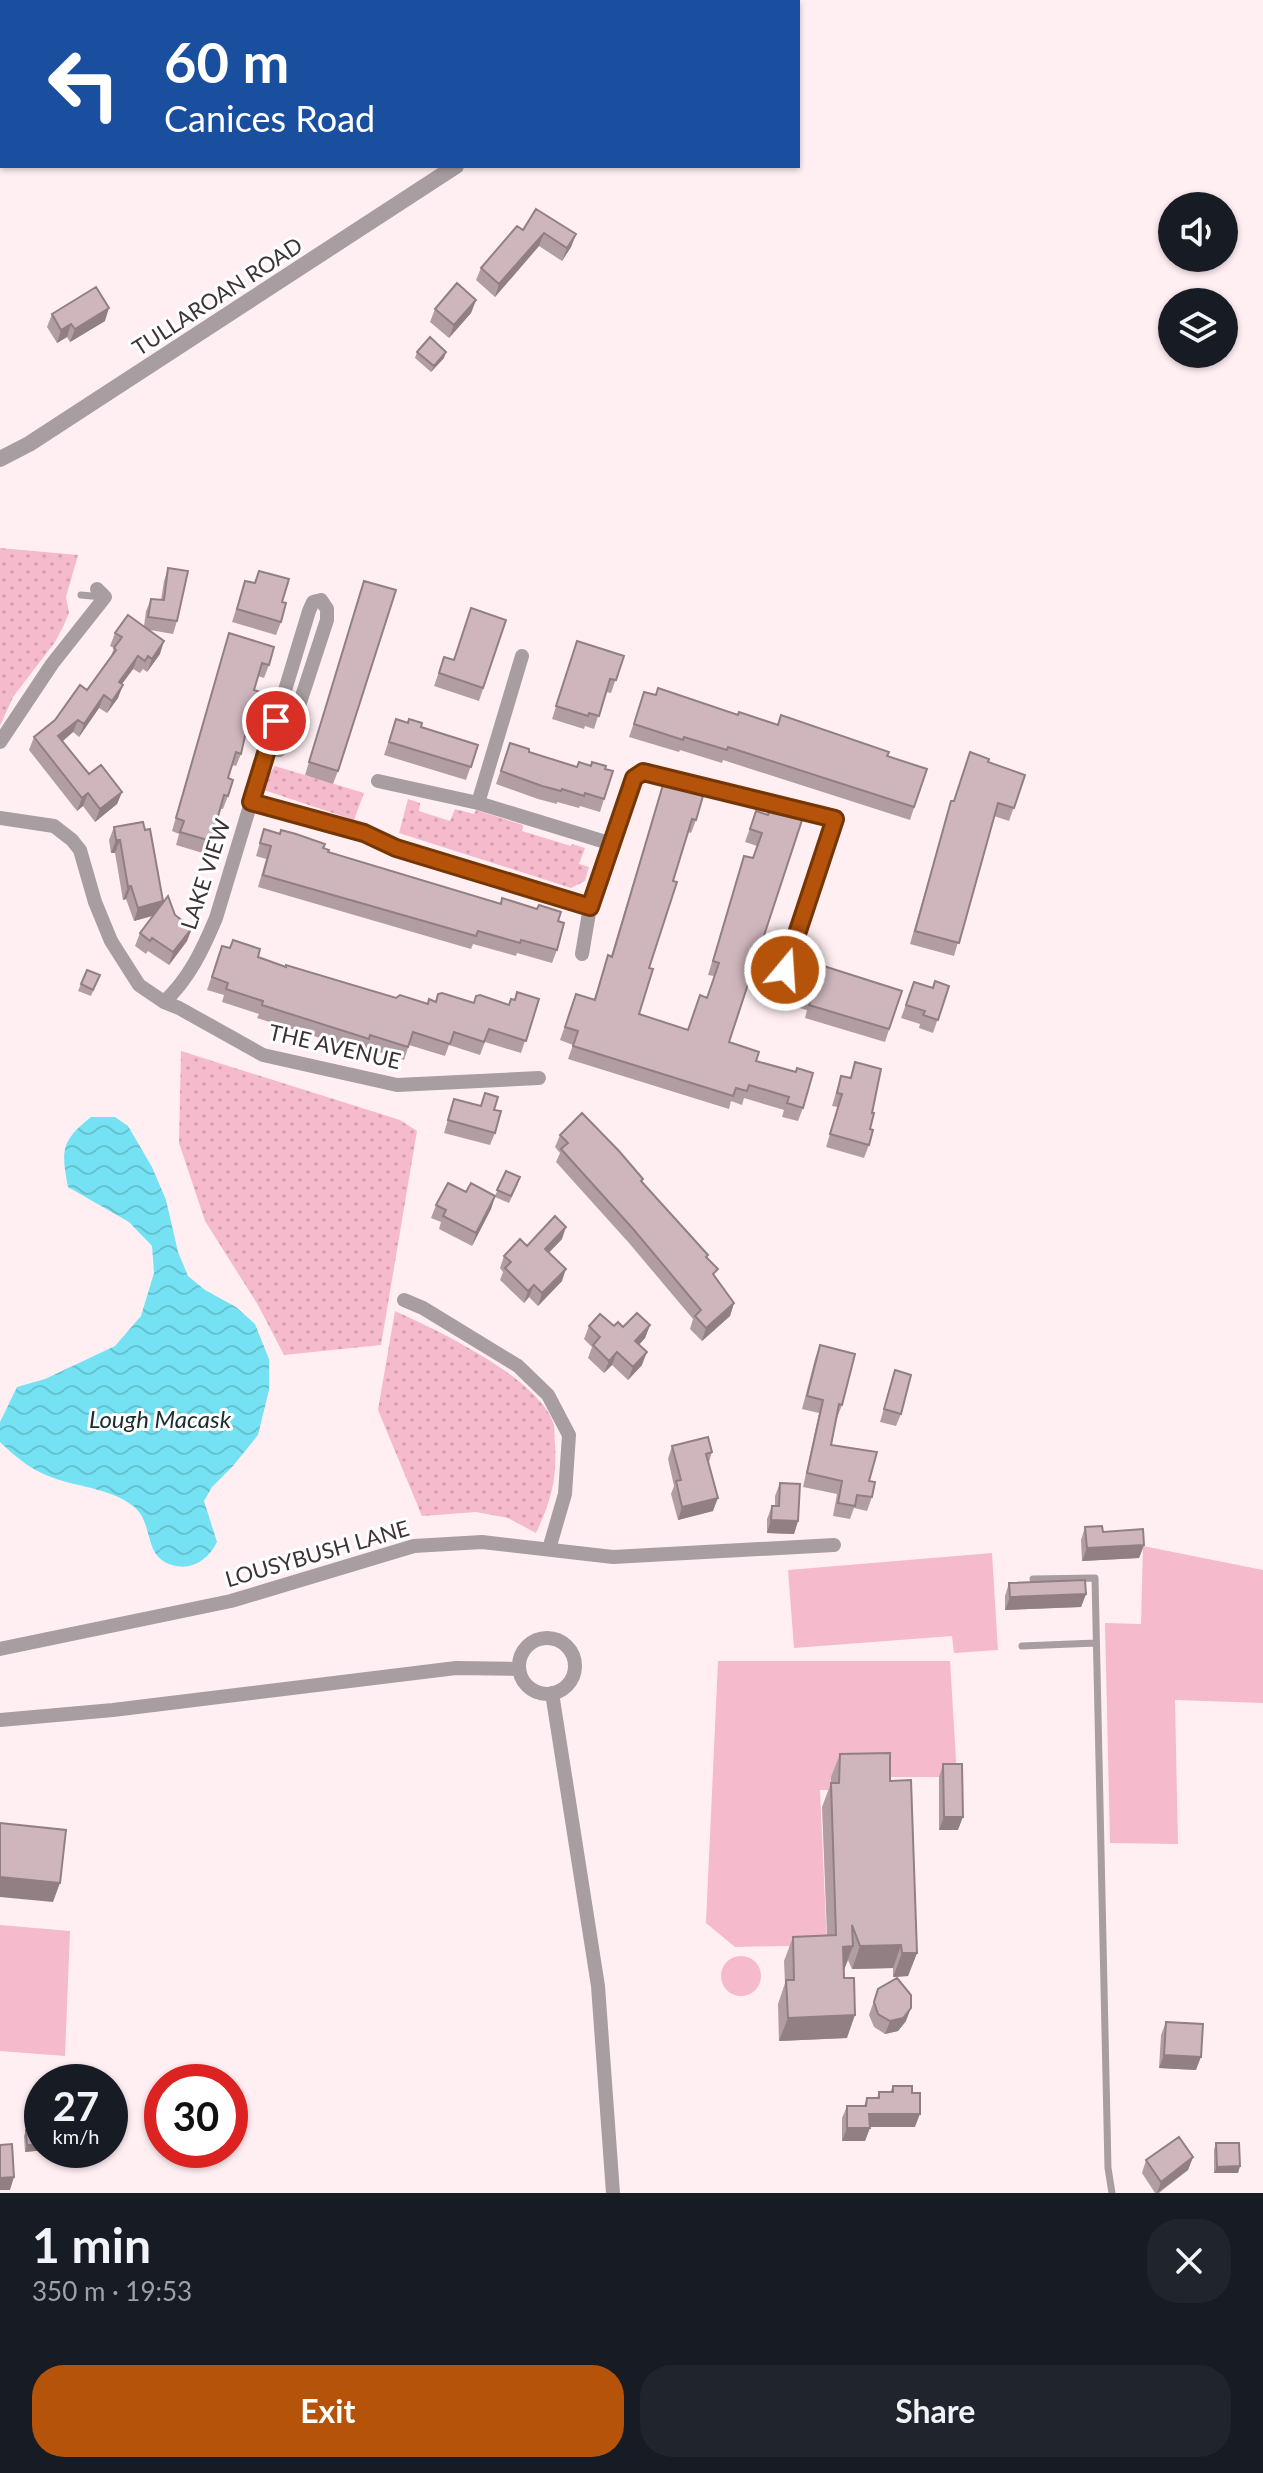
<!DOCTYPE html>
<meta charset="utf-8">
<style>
:root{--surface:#171b24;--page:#20242c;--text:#f1f3f6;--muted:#9ea1a6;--accent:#b45309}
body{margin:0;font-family:Lato,sans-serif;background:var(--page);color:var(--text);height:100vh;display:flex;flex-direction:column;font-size:30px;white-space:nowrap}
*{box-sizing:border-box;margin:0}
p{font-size:26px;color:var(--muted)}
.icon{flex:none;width:44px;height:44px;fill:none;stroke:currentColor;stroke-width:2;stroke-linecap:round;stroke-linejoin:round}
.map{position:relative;height:2193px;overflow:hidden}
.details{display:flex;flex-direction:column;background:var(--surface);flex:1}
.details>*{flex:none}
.banner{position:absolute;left:0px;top:0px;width:800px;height:168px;box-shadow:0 2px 6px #0004;background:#1a4fa0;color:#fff;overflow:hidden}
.buttons{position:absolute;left:1158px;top:192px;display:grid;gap:16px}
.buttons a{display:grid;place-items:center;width:80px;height:80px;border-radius:50%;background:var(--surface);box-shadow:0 2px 6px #0004;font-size:40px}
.speed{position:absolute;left:24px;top:2064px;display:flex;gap:16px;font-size:40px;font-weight:700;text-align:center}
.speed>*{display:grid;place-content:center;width:104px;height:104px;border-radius:50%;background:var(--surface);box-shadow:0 2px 6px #0004;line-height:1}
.speed small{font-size:20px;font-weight:400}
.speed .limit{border:12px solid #d22;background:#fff;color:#111}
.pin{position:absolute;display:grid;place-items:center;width:68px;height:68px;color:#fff;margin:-34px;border:4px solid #fff;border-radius:50%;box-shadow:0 2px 8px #0007}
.me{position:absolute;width:88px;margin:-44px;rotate:18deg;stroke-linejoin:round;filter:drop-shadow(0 0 6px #0008)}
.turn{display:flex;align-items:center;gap:28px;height:168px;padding:0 32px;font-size:36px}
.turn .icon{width:104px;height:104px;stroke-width:2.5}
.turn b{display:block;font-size:56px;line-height:68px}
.round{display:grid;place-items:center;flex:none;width:84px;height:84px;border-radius:32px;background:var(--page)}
.head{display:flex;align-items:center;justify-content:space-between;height:136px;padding:0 32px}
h1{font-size:48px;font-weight:700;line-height:60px}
.button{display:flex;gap:16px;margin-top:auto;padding:16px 32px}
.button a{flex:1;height:92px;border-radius:32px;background:var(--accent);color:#fff;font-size:32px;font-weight:700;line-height:92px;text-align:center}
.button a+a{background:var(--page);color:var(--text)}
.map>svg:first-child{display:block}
</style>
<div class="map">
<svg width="1263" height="2193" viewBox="0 0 1263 2193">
<defs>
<pattern id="green-dots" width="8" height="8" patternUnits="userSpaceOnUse" patternTransform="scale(2)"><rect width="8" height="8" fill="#f5bacc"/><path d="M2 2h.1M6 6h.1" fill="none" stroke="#d3a0b0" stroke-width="1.8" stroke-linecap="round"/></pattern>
<pattern id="water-waves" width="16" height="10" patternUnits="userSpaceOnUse" patternTransform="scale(2)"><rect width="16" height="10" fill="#74e2f3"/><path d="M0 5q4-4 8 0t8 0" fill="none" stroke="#65c2d1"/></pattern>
</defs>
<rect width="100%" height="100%" fill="#ffeff3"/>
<path fill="url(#green-dots)" d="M0 548 78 555 66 597 69 613 63 627 55 642 13 697 0 726Z
M275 766 364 793 354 820 264 790 267 777Z
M408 799 420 803 419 811 450 821 455 809 474 814 476 810 523 825 522 831 571 846 572 844 585 848 579 864 589 867 585 881 571 888 399 833Z
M181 1051 400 1120 417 1131 381 1345 284 1355 258 1305 205 1221 179 1143Z
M395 1311C437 1330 541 1379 554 1425 555 1431 554 1438 555 1444 557 1480 551 1501 536 1533L508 1518 476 1512 422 1516 378 1410Z"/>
<path fill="#f5bacc" d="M1143 1546 1263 1570V1703L1175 1700 1178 1844 1110 1843 1105 1623 1141 1624Z
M992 1553 998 1650 954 1653 952 1636 794 1648 788 1570Z
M718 1661H950L957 1777H832L831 1790H820L827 1945 735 1947 706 1923Z
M0 1925 70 1931 65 2056 0 2051Z
M721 1976a20 20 0 1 1 40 0a20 20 0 1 1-40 0Z"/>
<path fill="url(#water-waves)" d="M91 1117H115L128 1126 152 1167 166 1200 178 1252 188 1276 205 1290 236 1307 255 1324 269 1359V1390L258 1435 233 1466 212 1487 204 1501 217 1542C208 1560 192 1571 172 1565 142 1556 155 1523 133 1506 112 1490 87 1488 63 1481 35 1473 20 1461 0 1442V1422L17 1387 45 1379 115 1346 141 1316 154 1273 152 1246 129 1222 68 1187C61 1150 61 1141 91 1117Z"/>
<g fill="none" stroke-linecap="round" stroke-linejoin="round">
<path stroke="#a89da0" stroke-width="7" d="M81 595 102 597
M1033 1579 1095 1578 1108 2168 1112 2193
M1022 1646 1096 1643"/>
<path stroke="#a89da0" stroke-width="14" d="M0 742 52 664 105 597 97 589
M378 781 478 803 612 844
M251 802 364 833 396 848 590 907
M478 803 522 656
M0 818 54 826 72 840 80 850 95 902 111 941 139 985 164 1002 179 1008 263 1055 397 1085 539 1078
M582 954 590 907 634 778 643 772 835 819 775 1000
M164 1002C189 979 203 949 216 918L309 611 313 602 321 600 327 609V620L288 739 279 750 268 749
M404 1300 423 1308 518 1366 548 1395 569 1435 565 1494 549 1549
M519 1666a28 28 0 1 1 56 0a28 28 0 1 1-56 0Z
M0 1649 231 1601 414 1546 482 1542 613 1557 834 1545
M552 1693 598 1986 613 2193
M0 1720 113 1710 456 1668 519 1669"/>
<path stroke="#a89da0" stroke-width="16" d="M668 2 671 0
M0 459 29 444 456 166"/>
</g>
<path fill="#b29da3" d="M523 230 576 234 571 247 562 261 539 246 495 297 476 280 481 268Z
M476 300 471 313 449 338 430 322 435 309Z
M52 314 105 321 70 342 67 337 57 343 47 327Z
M417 352 444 358 431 372 415 358Z
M168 568 177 621 173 634 150 630 160 654 147 672 143 669 140 673 133 669 122 684 118 698 107 713 99 708 79 737 73 732 62 742 89 774 122 792 117 804 95 822 83 806 77 811 29 750 34 737 55 720 87 690 111 656 114 648 110 646 115 633 144 626 146 611 151 599 161 600 164 581Z
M259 571 282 602 281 622 276 635 232 622 245 581 255 583Z
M364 581 338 771 333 784 305 775Z
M506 620 479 701 434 686 444 657 454 660Z
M229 633 269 665 264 678 258 676 254 690 255 710 250 723H248L241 754 236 766 232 765 228 778V796L223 809H221L206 854 176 845 179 834 172 831Z
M577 641 624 656 611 693 606 692 594 729 585 726 584 729 552 719Z
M656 695 738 715 887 756 927 769 910 820 723 760 722 763 680 750 679 752 629 737 640 705Z
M396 719 478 745 466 780 384 755Z
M510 743 529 752 577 767 591 766 613 771 600 812 580 806 579 808 557 802V804L538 799 496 784Z
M988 762 1025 775 1009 821 994 816 954 956 910 944 951 801H954Z
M665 778 693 793 696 820 691 833 688 832 673 881 649 968 639 1014 688 1030 707 998 714 976 708 975 744 856 753 858 757 846 745 842 756 811 767 815 729 1042 756 1061 803 1108 798 1121 782 1117 784 1110 744 1098 742 1105 731 1101 729 1109 568 1059 573 1045 560 1040 576 994 594 999 608 955 611 956Z
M114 827 163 901 162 904 192 928 187 941 169 965 148 951 146 954 135 946 140 933 153 916 134 921 126 899 123 900 115 853H111L109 840Z
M264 829 323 848 328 852 558 921 557 950 552 963 517 953 516 956 473 944 471 949 258 887 266 859 256 856Z
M222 946 286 967 396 998 428 1004 436 1001 509 1005 514 1000 539 999 521 1053 485 1042 480 1055 449 1045 445 1056 409 1045 404 1060 366 1048 364 1052 257 1018 259 1014 222 1002 224 995 207 990Z
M811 962 902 991 885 1042 805 1018 807 1010 796 1007Z
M87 970 100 975 91 996 78 991Z
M914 982 933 988 949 986 933 1033 919 1028 920 1024 901 1018Z
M855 1062 872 1113 869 1145 864 1158 826 1147 838 1107 832 1106 837 1089 841 1076 850 1078Z
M485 1093 494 1110 495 1133 490 1145 444 1133 454 1099 480 1106Z
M560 1135 642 1182 708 1255 707 1257 715 1277 734 1303 730 1316 702 1341 690 1329 693 1319 629 1243 556 1162 560 1153 555 1147Z
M506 1171 518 1184 509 1203 495 1197 491 1209 472 1246 439 1229 441 1222 431 1218 436 1205 466 1192 495 1196Z
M562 1239 549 1252 562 1281 538 1306 529 1297 524 1303 500 1280 503 1272 500 1268 504 1256 527 1246Z
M650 1325 645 1338 639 1345 642 1365 628 1380 612 1365 604 1373 588 1358 592 1347 584 1339 589 1326 623 1327Z
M820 1345 842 1405 837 1418H836L831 1445 869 1481 872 1497 867 1511 854 1508 850 1519 833 1516 837 1494 803 1487 819 1413 802 1409 815 1359Z
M895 1370 901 1414 896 1426 880 1422Z
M672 1446 712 1452 709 1462 713 1511 678 1520 671 1494 674 1486 668 1459Z
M780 1483 798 1521 794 1534 767 1533V1519L772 1506H775V1496Z
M1085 1527 1144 1545 1139 1558 1082 1561 1081 1540Z
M1009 1583 1086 1594 1081 1607 1005 1610V1596Z
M840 1754 890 1781 917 1953 908 1976 893 1977V1968L852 1969 848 1960 844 1970 847 2038 779 2041 778 2004 785 1983 784 1961 793 1937 827 1935 822 1807 831 1783V1777Z
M943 1764 958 1830H939V1777Z
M878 1989 906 2021 898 2031 885 2034 874 2027 869 2015Z
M1166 2022 1196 2070 1159 2068 1161 2035Z
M893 2086 915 2127H870L865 2141H842V2118L847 2106H864L867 2098H877L879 2092H890Z
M26 2130 45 2150 25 2152 24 2136Z
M1216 2143 1240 2166 1238 2173H1214V2150Z
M1193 2157 1188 2170 1159 2193H1155L1142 2173 1146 2160Z"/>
<path fill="#917f84" d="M544 233 539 246 495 297 499 284Z
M576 234 571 247 562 261 567 248Z
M476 300 471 313 449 338 454 325Z
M109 308 105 321 70 342 75 329Z
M71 324 67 337 57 343 61 330Z
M446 352 444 358 431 372 434 366Z
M164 641 160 654 147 672 152 659Z
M138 656 133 669 114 695 119 682Z
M123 685 118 698 107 713 112 701Z
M104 695 99 708 79 737 84 724Z
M78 720 73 732 53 749 58 736Z
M122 792 117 804 95 822 100 809Z
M88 793 83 806 77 811 82 798Z
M116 840H120L115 853H111Z
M131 886 126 899 123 900 128 887Z
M163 901 158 914 134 921 138 908Z
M192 928 187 941 169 965 173 952Z
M495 1196 491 1209 472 1246 476 1233Z
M566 1227 562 1239 541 1261 545 1249Z
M566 1269 562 1281 538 1306 542 1293Z
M534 1285 529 1297 524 1303 528 1291Z
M734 1303 730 1316 702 1341 706 1328Z
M650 1325 645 1338 630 1354 635 1341Z
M617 1352 612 1365 604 1373 609 1361Z
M647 1352 642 1365 628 1380 633 1367Z
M718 1498 713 1511 678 1520 682 1507Z
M771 1520 798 1521 794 1534 767 1533Z
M1144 1545 1139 1558 1082 1561 1087 1548Z
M1086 1594 1081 1607 1005 1610 1010 1597Z
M944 1817H963L958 1830H939Z
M0 1877 60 1883 53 1902 0 1897Z
M901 1945 893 1968 852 1969 860 1946Z
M853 1946 844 1970 843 1947Z
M902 1953H917L908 1976 893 1977Z
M911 2008 906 2021 898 2031 885 2034 890 2021Z
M855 2015 847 2038 779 2041 788 2018Z
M1164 2055 1201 2057 1196 2070 1159 2068Z
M869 2114H920L915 2127H865Z
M847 2128H870L865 2141H842Z
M42 2144V2150H45L25 2152 27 2145Z
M1193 2157 1188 2170 1157 2193 1161 2182Z
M1240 2166 1238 2173H1214L1217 2167Z
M14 2177 10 2190H0V2178Z"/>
<path fill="#cfb6bd" stroke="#917f84" stroke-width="2" d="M533 0H577L575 2H531Z
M536 209 576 234 567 248 544 233 499 284 481 268 517 226 523 230Z
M457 283 476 300 454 325 435 309Z
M96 287 109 308 75 329 71 324 61 330 52 314Z
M430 337 446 352 434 366 417 352Z
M168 568 188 571 177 621 148 617 151 599 164 600Z
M259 571 289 579 282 602 286 603 281 622 237 609 245 581 255 583Z
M364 581 396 590 338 771 309 762Z
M471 608 506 620 483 688 439 673 444 657 454 660Z
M128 615 164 641 152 659 148 656 145 661 138 656 119 682 123 685 112 701 104 695 84 724 78 720 58 736 89 774 101 765 122 792 100 809 88 793 82 798 34 737 55 720 80 685 87 690 116 650 114 648 122 637 115 633Z
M229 633 274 647 269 665 262 663 254 690 260 692 255 710 251 709 241 754 236 752 228 778 233 780 228 796 224 795 211 841 180 832 184 821 176 818Z
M577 641 624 656 616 680 610 679 599 716 589 713 588 716 556 706Z
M658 688 738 715 739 712 778 725 781 715 889 752 887 756 927 769 914 807 728 747 727 750 684 737 683 740 634 724 644 692 656 695Z
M396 719 408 723 409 719 422 723 421 727 478 745 471 767 389 742Z
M510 743 529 749V752L577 767 579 762 591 766 592 762 606 766 605 769 613 771 604 799 585 793 584 796 562 789 561 791 542 786 501 771Z
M970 752 989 759 988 762 1025 775 1014 808 998 803 959 943 915 931 951 801H954Z
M665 778 695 787 693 793 703 796 696 820 692 819 673 881 677 882 649 968 653 969 639 1014 688 1030 700 995 707 998 719 963 713 961 744 856 753 858 762 833 750 829 756 811 768 815 771 806 803 817 729 1042 759 1052 756 1061 796 1072 797 1068 813 1073 803 1108 787 1103 789 1097 749 1085 747 1091 736 1088 733 1096 573 1046 578 1031 565 1027 576 994 595 1000 608 955 612 957Z
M143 822 145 830 150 829 163 901 138 908 131 886 128 887 120 840H116L114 827Z
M264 829 280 834 281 830 296 834 325 844 323 848 329 850 328 852 501 904 502 898 537 909 539 905 561 912 558 921 564 923 557 950 521 940 520 943 478 931 476 936 263 875 271 846 260 843Z
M168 896 175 915 192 928 173 952 152 938 150 941 140 933Z
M233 940 260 949 258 957 286 967V965L396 998 400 995 428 1004 429 999 436 1002 438 994 442 993 474 1003 476 996 480 995 509 1005 511 999 515 1000 517 992 539 999 526 1041 489 1029 484 1042 454 1032 450 1044 413 1032 408 1047 370 1035 369 1039 262 1005 263 1001 226 989 228 983 212 977 222 946 230 948Z
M811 962 902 991 889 1029 809 1005 812 998 801 994Z
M87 970 100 975 93 990 81 984Z
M935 981 949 986 938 1020 923 1015 925 1011 906 1005 914 982 933 988Z
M855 1062 881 1069 872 1113H874L870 1129 873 1130 869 1145 830 1134 842 1094 837 1093 841 1076 851 1078Z
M485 1093 498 1097 494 1110 501 1111 495 1133 448 1120 454 1099 481 1106Z
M582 1113 619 1151 643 1179 641 1181 708 1255 706 1257 718 1269 713 1274 734 1303 706 1328 695 1316 701 1310 634 1230 561 1149 568 1143 560 1135Z
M506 1171 520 1177 511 1196 497 1190Z
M448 1183 466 1192 471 1183 495 1196 476 1233 443 1216 446 1210 436 1205Z
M555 1216 566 1227 545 1249 566 1269 542 1293 534 1285 528 1291 505 1268 511 1262 504 1256 520 1239 527 1246Z
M637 1313 650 1325 635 1341 647 1352 633 1367 617 1352 609 1361 593 1345 600 1337 589 1326 600 1314 614 1326 618 1322 623 1327Z
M820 1345 855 1354 842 1405 839 1404 831 1445 877 1452 869 1481 875 1482 872 1497 857 1495 855 1506 838 1503 842 1481 807 1473 823 1400 807 1396Z
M895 1370 911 1375 901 1414 884 1409Z
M708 1437 712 1452 706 1454 718 1498 682 1507 676 1481 681 1480 672 1446Z
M780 1483 800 1484 798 1521 771 1520 772 1506H779Z
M1102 1526 1103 1532 1143 1529 1144 1545 1087 1548 1085 1527Z
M1085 1580 1086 1594 1010 1597 1009 1583Z
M890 1753V1781L911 1780 917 1953H902L901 1945 860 1946 852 1925 853 1946 843 1947 844 1978H854L855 2015 788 2018 786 1980H794L793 1937 836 1935 831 1783H839L840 1754Z
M943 1764H962L963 1817H944Z
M0 1823 66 1830 60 1883 0 1877Z
M897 1978 911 1995V2008L903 2018 890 2021 878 2014 874 2002 878 1989Z
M1166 2022 1203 2024 1201 2057 1164 2055Z
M893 2086H912V2093H920V2114H869L870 2128H847V2106H866L867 2098H879V2092H893Z
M42 2128V2144L27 2145 26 2130Z
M1179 2137 1193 2157 1161 2182 1146 2160Z
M1216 2143H1239L1240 2166 1217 2167Z
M12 2144 14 2177 0 2178V2145Z"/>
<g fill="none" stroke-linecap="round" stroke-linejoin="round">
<g stroke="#753606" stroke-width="20">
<path id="route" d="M276 721 251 802 364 833 396 848 590 907 634 778 643 772 835 819 785 970"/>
</g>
<use href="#route" stroke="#b45309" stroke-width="14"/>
</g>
<g text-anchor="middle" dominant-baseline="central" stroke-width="6" stroke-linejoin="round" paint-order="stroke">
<g font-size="22" fill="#3d3336" stroke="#fff">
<text transform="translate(217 296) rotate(-33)">TULLAROAN ROAD</text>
<text transform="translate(205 874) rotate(-72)">LAKE VIEW</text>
<text transform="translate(335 1046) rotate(13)">THE AVENUE</text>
<text transform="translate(317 1553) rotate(-16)">LOUSYBUSH LANE</text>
</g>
<g font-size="24" font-style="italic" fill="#192e31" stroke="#fff">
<text x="160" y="1418">Lough Macask</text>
</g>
</g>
</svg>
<div class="buttons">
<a><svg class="icon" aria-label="sound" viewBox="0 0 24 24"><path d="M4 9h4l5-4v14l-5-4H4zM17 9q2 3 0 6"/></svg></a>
<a><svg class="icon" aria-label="layers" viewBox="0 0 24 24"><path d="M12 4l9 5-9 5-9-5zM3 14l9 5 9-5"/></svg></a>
</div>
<div class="speed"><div>27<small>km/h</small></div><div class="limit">30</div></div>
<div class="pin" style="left:276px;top:721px;background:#d93025"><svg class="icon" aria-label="arrive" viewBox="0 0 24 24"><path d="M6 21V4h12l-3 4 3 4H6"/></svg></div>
<svg class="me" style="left:785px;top:970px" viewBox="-20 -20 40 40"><circle r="17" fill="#b45309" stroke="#fff" stroke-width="3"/><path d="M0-11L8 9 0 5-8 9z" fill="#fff"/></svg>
<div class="banner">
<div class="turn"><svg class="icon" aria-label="left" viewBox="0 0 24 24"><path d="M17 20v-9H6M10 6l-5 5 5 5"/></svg><div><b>60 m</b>Canices Road</div></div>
</div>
</div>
<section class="details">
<div class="head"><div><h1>1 min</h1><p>350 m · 19:53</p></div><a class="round"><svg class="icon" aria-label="close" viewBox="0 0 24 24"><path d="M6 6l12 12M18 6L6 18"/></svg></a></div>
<div class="button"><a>Exit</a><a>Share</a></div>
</section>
